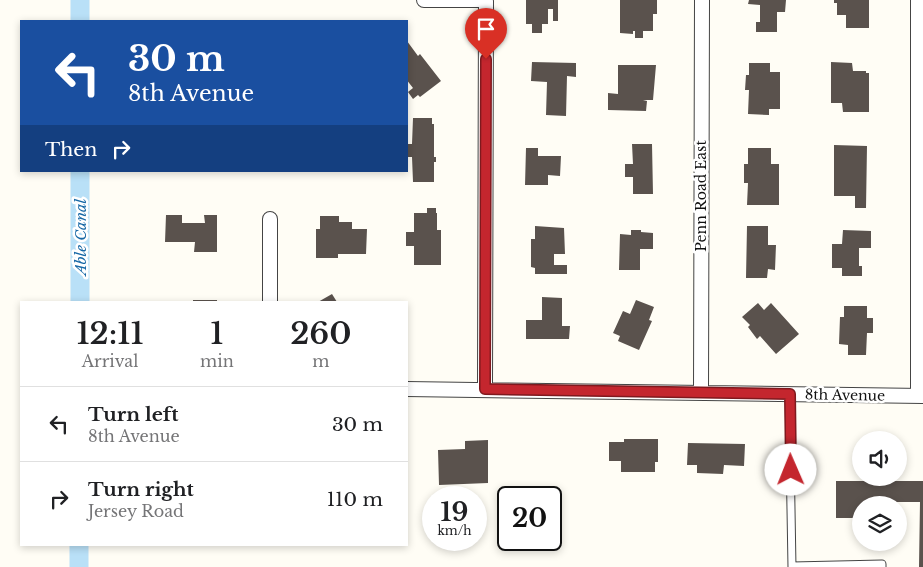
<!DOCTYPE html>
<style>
:root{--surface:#fff;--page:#f6f6f6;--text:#202124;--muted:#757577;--line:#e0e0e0}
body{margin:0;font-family:"Libre Baskerville",serif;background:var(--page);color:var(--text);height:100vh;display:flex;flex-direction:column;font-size:19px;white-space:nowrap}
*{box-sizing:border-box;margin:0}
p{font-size:16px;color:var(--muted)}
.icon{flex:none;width:28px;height:28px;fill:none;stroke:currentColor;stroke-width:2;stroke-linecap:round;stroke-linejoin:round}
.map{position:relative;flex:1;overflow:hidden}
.sheet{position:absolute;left:20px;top:301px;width:388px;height:245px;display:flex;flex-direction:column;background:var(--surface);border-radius:0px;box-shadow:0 2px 8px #0003}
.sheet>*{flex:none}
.hud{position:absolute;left:20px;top:20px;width:388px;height:152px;border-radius:0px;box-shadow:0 2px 8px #0003;background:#1a4fa0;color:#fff;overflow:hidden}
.controls{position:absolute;left:852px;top:431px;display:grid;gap:10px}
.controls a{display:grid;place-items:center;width:55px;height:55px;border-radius:50%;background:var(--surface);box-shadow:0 2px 8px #0003;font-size:25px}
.speed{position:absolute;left:422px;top:486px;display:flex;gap:10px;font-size:25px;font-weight:700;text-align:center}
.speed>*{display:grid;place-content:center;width:65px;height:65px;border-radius:50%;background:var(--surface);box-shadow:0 2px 8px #0003;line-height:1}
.speed small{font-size:12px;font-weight:400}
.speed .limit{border:2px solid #111;border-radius:8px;background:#fff;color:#111}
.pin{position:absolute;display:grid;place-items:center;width:42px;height:42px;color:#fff;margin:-51px -21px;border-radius:50% 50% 50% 0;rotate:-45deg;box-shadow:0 0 5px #0007}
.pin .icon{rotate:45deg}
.me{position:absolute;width:55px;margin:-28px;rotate:359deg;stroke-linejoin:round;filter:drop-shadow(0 0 4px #0008)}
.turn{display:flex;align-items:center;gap:18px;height:105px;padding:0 25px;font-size:22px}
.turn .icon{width:65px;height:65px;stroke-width:2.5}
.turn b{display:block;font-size:35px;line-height:42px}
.then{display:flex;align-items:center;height:48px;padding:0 25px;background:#0003;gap:10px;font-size:19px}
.eta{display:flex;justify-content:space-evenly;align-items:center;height:85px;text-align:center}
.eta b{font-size:30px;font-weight:600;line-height:35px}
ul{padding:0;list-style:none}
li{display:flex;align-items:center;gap:15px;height:75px;padding:0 25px;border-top:1px solid var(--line)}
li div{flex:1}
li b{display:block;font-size:19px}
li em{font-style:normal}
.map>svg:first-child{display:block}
</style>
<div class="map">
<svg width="923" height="567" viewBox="0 0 923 567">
<rect width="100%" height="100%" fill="#fffdf5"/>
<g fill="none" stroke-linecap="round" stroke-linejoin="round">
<path stroke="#b9e0f7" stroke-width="19" d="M80 21V0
M80 302V171
M79 567V545"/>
</g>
<path fill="#5a524d" d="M526 0H558V21H553V9H548V24H542V33H532V24H526Z
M620 0H657V14H653V31H643V38H635V31H633V34L620 33Z
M749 0H786L785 12H777V32H756V22H760V5L748 4Z
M834 0H869V28H846V15H837V3H834Z
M407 41 418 56 420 54 441 81 420 97 418 95 413 99 408 92 413 88 406 79Z
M532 62 576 63V77L567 76 566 116 546 115 547 82 531 81Z
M831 62 852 63 853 71H866V73H869V112H843L842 103H831Z
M749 63H770V72H780V109H769V115L748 114 749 90H745L746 75H749Z
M618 65H656L653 100H643L647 101 646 111 608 110V93L618 94Z
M413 118H432V124H434V157H436V162H434V182H413L412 157H406V144H412Z
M632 144H652L653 194H633V177H625V164H633Z
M834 145 867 146 866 208H855V196H834Z
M526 148H538V156H561L560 176 548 175V185H525Z
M748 148H771V164H779V205H747L748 183H744V164H748Z
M427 208H436V213H437V230H441V265H414V246H406V232H414V213H427Z
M166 215H182V223H205L204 215H217V252H194L195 242H165Z
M320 216H339V222H352V229H367L366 254H338V258H316V229H320Z
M535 226 564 228 565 254H554V265H567V274H535V268L531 267V239H535Z
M747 226H768V245H776L775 270 768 269 767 278H746Z
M631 230H641V232L653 233V249H640V270H619L620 234 631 235Z
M843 230 871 231V248H859V266H862V276H842V268H832V244H842Z
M332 294 337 302H318Z
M542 297 562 298V326H570L569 339H526V320H542Z
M193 300H217V302H193Z
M636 300 654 307 649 320 652 321 639 350 618 341 620 336 613 333 623 311 630 314Z
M758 303 764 310 771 303 799 334 776 354 760 336 757 339 748 327 750 325 742 317Z
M844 306H867V318H873V333H867L866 355H848V345L839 344 840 317H844Z
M624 439H658V462H655V472H621V461H609V442H624Z
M488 440V483L439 485 438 450 465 449V441Z
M688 443 745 444 744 466 724 465 723 474 697 473V465H687Z
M836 481H923V567H919L920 502H887V505H861V518H836Z"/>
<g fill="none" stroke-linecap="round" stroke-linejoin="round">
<g stroke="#444" stroke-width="9">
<path id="lane" d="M789 394 792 567
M792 566 882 564V567"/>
</g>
<g stroke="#444" stroke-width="16">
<path id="street" d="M424 0H486
M918 0V396
M270 219V302
M406 389 923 396
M485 389 486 0
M701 393 702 0"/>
</g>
<use href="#lane" stroke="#fff" stroke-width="7"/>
<use href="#street" stroke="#fff" stroke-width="14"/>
</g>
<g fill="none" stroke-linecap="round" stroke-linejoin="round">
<g stroke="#7f191e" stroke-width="12">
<path id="route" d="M486 59 485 389 790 394 791 470"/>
</g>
<use href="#route" stroke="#c4262e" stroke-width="9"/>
</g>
<g text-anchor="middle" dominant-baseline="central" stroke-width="5" stroke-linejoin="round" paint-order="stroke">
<g font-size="14" fill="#111" stroke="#fff">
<text transform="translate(701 196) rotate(-90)">Penn Road East</text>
<text transform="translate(845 395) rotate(1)">8th Avenue</text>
</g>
<g font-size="15" font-style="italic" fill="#1768a6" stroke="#fff">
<text transform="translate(80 237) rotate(-90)">Able Canal</text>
</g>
</g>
</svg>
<div class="controls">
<a><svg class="icon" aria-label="sound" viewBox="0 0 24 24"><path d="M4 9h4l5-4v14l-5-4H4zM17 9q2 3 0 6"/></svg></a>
<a><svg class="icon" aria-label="layers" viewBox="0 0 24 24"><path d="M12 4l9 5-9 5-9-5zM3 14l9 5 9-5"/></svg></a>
</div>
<div class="speed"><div>19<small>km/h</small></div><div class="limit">20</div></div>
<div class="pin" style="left:486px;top:59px;background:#d93025"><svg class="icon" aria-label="arrive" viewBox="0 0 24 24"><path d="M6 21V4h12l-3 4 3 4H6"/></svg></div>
<svg class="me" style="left:791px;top:470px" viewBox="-20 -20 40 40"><circle r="19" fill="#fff"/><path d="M0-13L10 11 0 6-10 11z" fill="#c4262e"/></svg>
<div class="hud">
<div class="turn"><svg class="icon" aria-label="left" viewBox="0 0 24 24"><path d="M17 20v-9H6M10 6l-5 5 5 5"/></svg><div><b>30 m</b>8th Avenue</div></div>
<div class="then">Then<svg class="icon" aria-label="right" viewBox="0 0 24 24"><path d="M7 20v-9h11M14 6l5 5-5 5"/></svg></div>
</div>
<section class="sheet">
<div class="eta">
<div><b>12:11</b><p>Arrival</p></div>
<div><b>1</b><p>min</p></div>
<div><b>260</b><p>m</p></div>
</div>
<ul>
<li><svg class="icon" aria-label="left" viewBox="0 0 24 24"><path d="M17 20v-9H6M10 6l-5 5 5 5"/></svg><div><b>Turn left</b><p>8th Avenue</p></div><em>30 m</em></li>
<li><svg class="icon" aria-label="right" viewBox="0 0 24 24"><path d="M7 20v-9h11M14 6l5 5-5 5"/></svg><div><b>Turn right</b><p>Jersey Road</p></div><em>110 m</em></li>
</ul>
</section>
</div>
